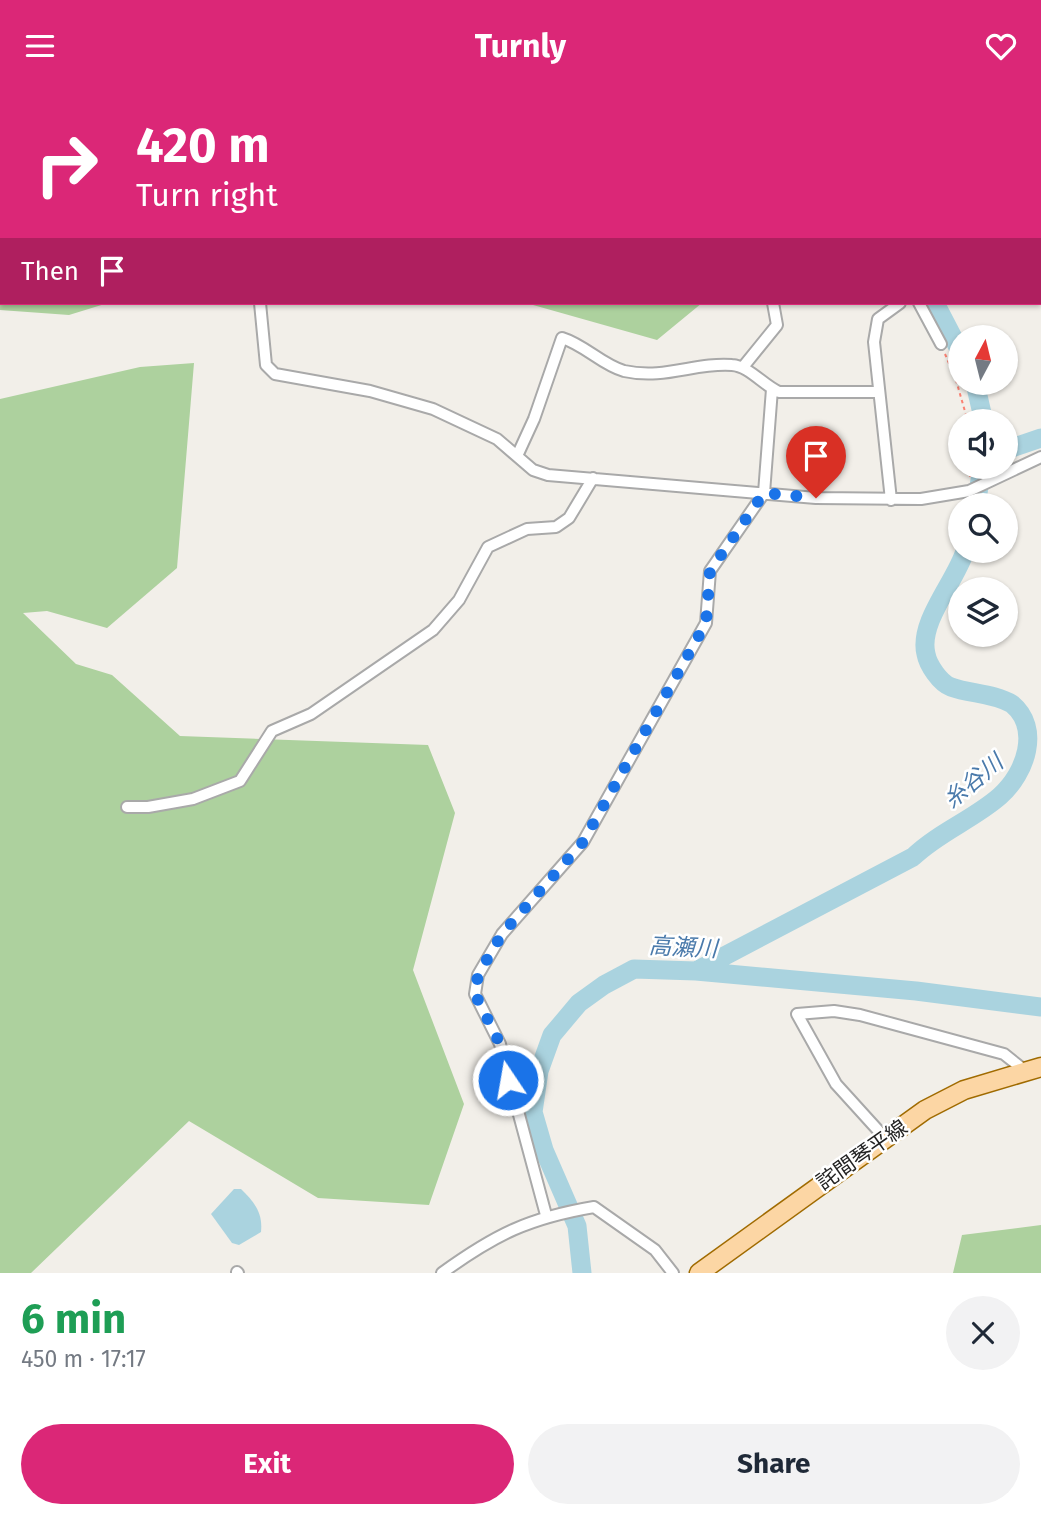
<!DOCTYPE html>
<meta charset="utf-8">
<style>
:root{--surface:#fff;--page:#f2f2f3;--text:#1f2937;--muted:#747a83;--accent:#db2777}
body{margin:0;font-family:"Fira Sans","Noto Sans JP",sans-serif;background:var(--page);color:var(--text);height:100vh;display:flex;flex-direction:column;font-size:26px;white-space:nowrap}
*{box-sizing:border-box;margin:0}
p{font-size:23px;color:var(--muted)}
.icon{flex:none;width:38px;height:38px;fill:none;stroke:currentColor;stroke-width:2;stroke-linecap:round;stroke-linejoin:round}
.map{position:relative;height:1182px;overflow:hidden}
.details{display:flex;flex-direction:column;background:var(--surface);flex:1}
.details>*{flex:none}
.hud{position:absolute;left:0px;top:0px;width:1041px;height:214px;box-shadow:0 2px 5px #0004;background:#db2777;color:#fff;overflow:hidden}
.needle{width:46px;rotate:7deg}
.fabs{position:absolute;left:948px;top:234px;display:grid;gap:14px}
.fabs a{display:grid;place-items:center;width:70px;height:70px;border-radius:50%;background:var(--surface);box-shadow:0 2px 5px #0004;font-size:35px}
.pin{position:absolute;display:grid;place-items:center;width:60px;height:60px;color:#fff;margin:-72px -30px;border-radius:50% 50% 50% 0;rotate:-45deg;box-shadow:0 0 7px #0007}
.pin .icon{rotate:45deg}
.me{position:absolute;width:77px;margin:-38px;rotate:348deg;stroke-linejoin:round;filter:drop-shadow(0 0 5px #0008)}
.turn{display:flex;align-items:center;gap:24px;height:147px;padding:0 21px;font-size:32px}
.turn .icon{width:91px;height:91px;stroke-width:2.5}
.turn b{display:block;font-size:49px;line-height:60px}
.then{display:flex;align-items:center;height:66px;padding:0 21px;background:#0003;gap:14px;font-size:26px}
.round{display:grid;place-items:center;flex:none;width:74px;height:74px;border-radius:37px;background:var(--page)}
.head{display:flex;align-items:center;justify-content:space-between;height:119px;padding:0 21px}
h1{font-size:42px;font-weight:700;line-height:52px;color:#1e9e55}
.action{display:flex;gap:14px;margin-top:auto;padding:14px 21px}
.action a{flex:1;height:80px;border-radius:42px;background:var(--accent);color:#fff;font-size:28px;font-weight:700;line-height:80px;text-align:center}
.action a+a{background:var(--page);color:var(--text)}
header{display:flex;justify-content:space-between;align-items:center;height:91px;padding:0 21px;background:var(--accent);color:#fff;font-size:32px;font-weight:700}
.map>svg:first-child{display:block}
</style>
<header><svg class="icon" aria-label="menu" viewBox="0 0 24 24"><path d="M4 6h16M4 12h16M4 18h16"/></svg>Turnly<svg class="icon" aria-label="heart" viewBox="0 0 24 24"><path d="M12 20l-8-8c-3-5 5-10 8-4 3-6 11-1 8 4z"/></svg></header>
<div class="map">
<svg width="1041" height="1182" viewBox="0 0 1041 1182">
<rect width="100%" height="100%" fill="#f2efe9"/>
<path fill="#add19e" d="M0 0H486L488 2H2V212H108L69 224 0 219Z
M526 212H702L657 249Z
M194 272 177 477 107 537 47 520 23 522 76 573 112 584 180 645 428 654 455 722 413 879 464 1013 429 1114 318 1107 189 1030 31 1182H0V308L140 276Z
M1041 1134V1182H953L962 1144Z"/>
<path fill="#aad3df" d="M234 1098H241C254 1111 263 1121 261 1141L239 1154 232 1152 211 1123Z"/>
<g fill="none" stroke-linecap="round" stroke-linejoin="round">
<path stroke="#aad3df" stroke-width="19" d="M826 0V2
M935 212 961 262
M975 292 984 331
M1006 359 1041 347
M976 415 982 376
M696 880 913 766C939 741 974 728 1000 705 1026 682 1041 637 1012 613 994 602 970 603 951 596 940 592 928 574 926 563 918 531 956 490 965 460
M582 1182 577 1135 544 1059 533 1021 539 980 552 944 579 912 604 894 634 878 696 880 916 900 1041 916"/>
<g stroke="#a9a9a9" stroke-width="9">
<path id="lane" d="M983 0V2"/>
</g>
<g stroke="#a9a9a9" stroke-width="14">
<path id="street" d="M816 0 817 2
M288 2 289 0
M260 212 266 274 275 283 370 300 433 318 497 348 533 379 548 384 816 407 921 408 969 400 1041 366
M919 212 941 253
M743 276 777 234 773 212
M517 365 534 328 562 247C585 254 602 274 624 280 665 289 696 271 732 274 749 275 763 294 779 301H879
M891 409 874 251 878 228 900 212
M127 716H148L193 708 240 690 272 640 311 623 433 539 459 509 488 456 527 438 556 436 569 427 593 387
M885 1047 836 993 797 923 834 920 860 924 1004 963 1024 979
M546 1124 500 953 475 903 478 884 502 843 583 751 706 532 710 480 764 402 772 298
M237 1181 238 1182
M442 1182C496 1143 529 1127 594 1116L655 1159 673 1182"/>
</g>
<g stroke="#a06b00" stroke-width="21">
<path id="primary" d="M699 1182 925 1019 964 999 1041 976"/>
</g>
<path stroke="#fa8072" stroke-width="2" stroke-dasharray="3.5 3.5" stroke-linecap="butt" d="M601 2V0
M768 2 772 0
M945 263 956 289 968 331
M970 386 971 376"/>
<use href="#lane" stroke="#fff" stroke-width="5"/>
<use href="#street" stroke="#fff" stroke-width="10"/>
<use href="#primary" stroke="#fcd6a4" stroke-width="18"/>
</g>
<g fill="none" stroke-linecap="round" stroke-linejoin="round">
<path stroke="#1a73e8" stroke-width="12" stroke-dasharray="0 21.6" d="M508 989 500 953 475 903 478 884 502 843 583 751 706 532 710 480 764 402 816 407"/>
</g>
<g text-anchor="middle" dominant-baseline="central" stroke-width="5" stroke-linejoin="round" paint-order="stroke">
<g font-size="21" fill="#222" stroke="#fff">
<text transform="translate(862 1064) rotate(-35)">詫間琴平線</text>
</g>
<g font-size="23" font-style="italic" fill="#4a7aab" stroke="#fff">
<text transform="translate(973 690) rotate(-40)">糸谷川</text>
<text transform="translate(683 856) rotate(3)">高瀬川</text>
</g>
</g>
</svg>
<div class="fabs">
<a><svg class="needle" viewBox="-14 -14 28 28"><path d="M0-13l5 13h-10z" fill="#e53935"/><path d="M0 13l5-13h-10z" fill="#747a83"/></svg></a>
<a><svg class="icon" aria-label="sound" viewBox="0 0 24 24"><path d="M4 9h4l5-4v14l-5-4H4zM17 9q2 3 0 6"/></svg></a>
<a><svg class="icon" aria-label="search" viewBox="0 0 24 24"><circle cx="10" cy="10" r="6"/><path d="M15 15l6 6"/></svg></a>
<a><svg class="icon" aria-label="layers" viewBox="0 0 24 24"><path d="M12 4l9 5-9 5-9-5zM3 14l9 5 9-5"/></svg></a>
</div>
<div class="pin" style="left:816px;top:407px;background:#d93025"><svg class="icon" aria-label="arrive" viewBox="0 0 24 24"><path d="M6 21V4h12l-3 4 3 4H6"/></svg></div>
<svg class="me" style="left:508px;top:989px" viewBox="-20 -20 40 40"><circle r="17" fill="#1a73e8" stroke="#fff" stroke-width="3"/><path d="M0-11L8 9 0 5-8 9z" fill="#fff"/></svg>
<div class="hud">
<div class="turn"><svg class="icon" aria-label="right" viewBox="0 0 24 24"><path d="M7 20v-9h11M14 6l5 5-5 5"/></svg><div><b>420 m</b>Turn right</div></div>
<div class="then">Then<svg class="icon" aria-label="arrive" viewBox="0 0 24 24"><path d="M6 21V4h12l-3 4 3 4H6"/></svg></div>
</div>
</div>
<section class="details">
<div class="head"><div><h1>6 min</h1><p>450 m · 17:17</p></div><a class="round"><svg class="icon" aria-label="close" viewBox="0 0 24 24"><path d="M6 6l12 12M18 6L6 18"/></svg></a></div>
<div class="action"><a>Exit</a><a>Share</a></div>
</section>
